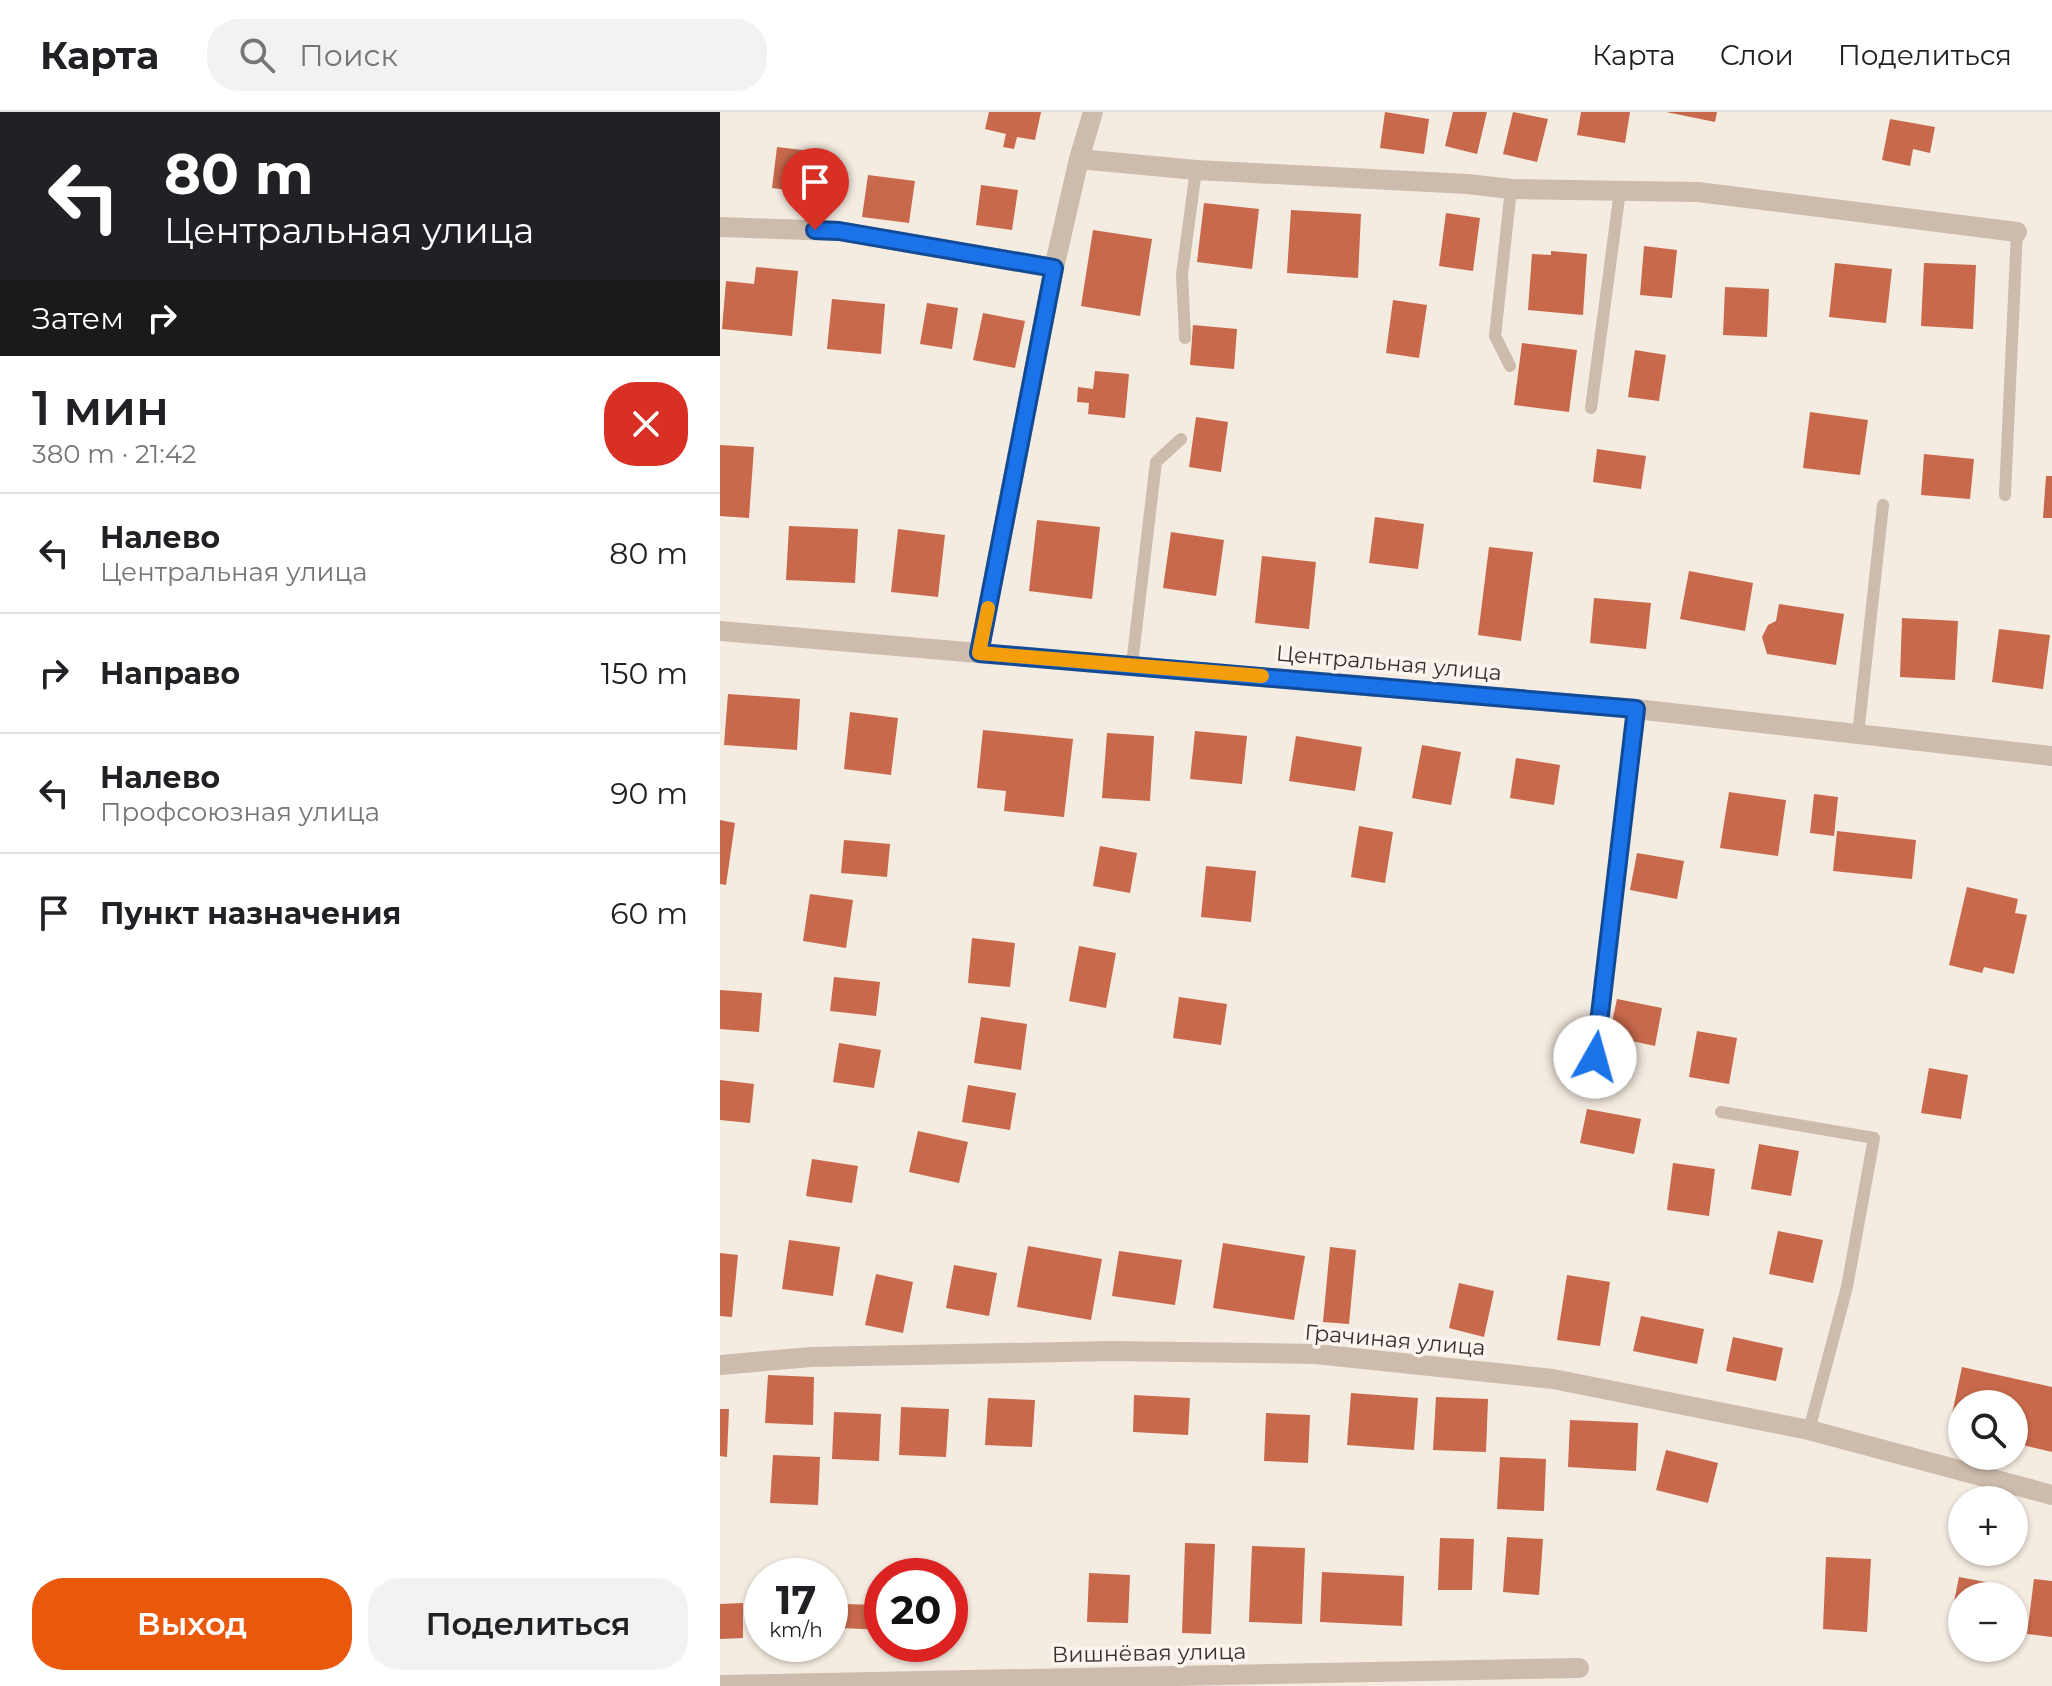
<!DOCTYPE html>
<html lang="ru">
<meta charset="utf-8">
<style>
:root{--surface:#fff;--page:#f2f2f2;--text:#202124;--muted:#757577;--line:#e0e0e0;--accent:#ea580c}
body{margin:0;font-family:Montserrat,sans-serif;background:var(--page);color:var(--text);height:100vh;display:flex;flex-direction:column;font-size:30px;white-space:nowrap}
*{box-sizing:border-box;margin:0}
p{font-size:26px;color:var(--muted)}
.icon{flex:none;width:44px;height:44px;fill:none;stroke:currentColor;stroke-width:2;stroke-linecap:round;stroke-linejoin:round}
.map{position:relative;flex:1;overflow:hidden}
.panel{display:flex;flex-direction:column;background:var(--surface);width:720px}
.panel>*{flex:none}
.hud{background:#202124;color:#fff;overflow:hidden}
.tools{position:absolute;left:1228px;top:1278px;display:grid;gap:16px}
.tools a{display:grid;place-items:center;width:80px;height:80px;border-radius:50%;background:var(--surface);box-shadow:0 2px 6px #0004;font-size:40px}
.speed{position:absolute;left:24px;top:1446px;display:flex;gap:16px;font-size:40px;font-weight:700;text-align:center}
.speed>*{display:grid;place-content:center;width:104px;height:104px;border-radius:50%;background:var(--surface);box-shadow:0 2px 6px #0004;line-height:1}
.speed small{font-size:20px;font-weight:400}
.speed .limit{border:12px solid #d22;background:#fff;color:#111}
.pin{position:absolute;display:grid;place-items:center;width:68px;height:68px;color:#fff;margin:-82px -34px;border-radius:50% 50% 50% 0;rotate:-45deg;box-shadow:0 0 8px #0007}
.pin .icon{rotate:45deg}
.me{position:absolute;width:88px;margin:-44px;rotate:7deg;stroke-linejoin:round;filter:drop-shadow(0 0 6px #0008)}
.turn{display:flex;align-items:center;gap:28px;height:168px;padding:0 32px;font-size:36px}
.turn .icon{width:104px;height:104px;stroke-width:2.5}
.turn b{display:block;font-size:56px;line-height:68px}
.then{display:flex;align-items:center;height:76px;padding:0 32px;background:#0003;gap:16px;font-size:30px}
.round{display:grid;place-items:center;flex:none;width:84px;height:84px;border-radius:32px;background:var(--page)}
.head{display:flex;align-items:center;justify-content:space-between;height:136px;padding:0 32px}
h1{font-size:48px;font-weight:600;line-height:60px}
.action{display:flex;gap:16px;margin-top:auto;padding:16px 32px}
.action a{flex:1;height:92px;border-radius:32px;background:var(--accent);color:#fff;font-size:32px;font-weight:600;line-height:92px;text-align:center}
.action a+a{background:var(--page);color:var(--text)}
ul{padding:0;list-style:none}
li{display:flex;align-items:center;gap:24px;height:120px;padding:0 32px;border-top:2px solid var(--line)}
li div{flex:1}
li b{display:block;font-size:30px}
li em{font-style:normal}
header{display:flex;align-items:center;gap:48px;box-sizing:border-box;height:112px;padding:0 40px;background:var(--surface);border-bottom:2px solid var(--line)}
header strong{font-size:38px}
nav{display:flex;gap:44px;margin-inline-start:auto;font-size:28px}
.search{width:560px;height:72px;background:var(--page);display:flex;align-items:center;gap:20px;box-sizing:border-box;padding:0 28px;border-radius:32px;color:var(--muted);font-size:30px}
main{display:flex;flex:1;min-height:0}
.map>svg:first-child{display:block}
</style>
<header>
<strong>Карта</strong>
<div class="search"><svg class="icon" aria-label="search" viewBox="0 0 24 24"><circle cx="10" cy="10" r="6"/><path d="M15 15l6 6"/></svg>Поиск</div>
<nav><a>Карта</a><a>Слои</a><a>Поделиться</a></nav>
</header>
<main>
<section class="panel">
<div class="hud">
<div class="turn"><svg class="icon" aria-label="left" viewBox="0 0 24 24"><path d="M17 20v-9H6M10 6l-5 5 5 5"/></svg><div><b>80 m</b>Центральная улица</div></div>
<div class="then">Затем<svg class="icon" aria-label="right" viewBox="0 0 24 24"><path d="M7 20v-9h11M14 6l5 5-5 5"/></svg></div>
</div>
<div class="head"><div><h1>1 мин</h1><p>380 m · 21:42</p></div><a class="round" style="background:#d93025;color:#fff"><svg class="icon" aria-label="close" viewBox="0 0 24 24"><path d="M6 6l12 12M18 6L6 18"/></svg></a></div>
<ul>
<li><svg class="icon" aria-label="left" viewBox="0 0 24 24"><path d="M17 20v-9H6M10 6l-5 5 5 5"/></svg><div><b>Налево</b><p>Центральная улица</p></div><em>80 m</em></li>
<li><svg class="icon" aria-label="right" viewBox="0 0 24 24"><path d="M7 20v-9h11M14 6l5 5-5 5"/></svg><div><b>Направо</b></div><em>150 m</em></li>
<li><svg class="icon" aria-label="left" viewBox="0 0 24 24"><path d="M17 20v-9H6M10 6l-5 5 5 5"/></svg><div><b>Налево</b><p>Профсоюзная улица</p></div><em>90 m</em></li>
<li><svg class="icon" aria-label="arrive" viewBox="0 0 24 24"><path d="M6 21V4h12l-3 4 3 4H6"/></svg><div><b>Пункт назначения</b></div><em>60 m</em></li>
</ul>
<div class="action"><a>Выход</a><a>Поделиться</a></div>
</section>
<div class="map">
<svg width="1332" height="1574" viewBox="0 0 1332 1574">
<rect width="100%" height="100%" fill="#f4ebe1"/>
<path fill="#c8694b" d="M269 0H321L315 28 297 25 294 37 283 35 286 22 265 17Z
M665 0 709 7 704 42 660 36Z
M733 0H767L757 42 725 34Z
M793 0 828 7 817 50 783 42Z
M861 0H910L905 31 857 23Z
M946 0H997L995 10Z
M1170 7 1215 15 1210 41 1193 37 1190 54 1162 48Z
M57 35 107 41 102 83 52 76Z
M148 63 195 69 189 111 142 105Z
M261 73 298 78 292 118 256 113Z
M484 91 539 97 532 157 477 150Z
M571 98 641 102 638 166 567 161Z
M726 101 760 106 753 159 719 154Z
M373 118 432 127 420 204 361 194Z
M924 134 957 138 952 186 920 183Z
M831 139 867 142 863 203 808 198 812 142 831 143Z
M1115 151 1172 157 1166 211 1109 205Z
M1204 151 1256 153 1253 217 1201 214Z
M36 155 78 159 72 224 2 217 6 169 34 172Z
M1005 175 1049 177 1047 225 1003 223Z
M112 187 165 192 161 242 107 237Z
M673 188 707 193 699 246 666 241Z
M207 191 238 196 232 237 200 232Z
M263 201 305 209 295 256 253 248Z
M473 213 517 217 514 257 470 253Z
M802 231 857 238 849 300 794 293Z
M915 238 946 243 939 289 908 285Z
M375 259 409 262 405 306 368 302 369 291 357 290 358 275 373 277Z
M1090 300 1148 308 1140 363 1083 356Z
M476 305 508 310 501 360 469 355Z
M0 333 34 335 29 406 0 404Z
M877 337 926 344 921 377 873 370Z
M1204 342 1254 347 1250 387 1201 383Z
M1326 364H1332V406H1323Z
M655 405 704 412 698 457 649 451Z
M317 408 380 415 372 487 309 479Z
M69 414 138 417 135 471 66 468Z
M178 417 225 423 218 485 171 480Z
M451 420 504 428 496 484 443 476Z
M769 435 813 440 801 529 758 523Z
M542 444 596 450 589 517 535 511Z
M969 459 1033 471 1025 519 960 507Z
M874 486 931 491 926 537 870 531Z
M1059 492 1124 502 1116 553 1047 542 1042 525 1048 513 1056 509Z
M1182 506 1238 509 1235 568 1180 565Z
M1279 517 1330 523 1323 577 1272 570Z
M8 582 80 587 77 638 4 633Z
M130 600 178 606 171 663 124 657Z
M263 618 353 627 344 705 284 699 286 679 257 676Z
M475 619 527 624 522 672 470 667Z
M387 621 434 624 430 689 382 686Z
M576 624 642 635 635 679 569 669Z
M702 633 741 640 731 693 692 686Z
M796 646 840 653 834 693 790 686Z
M1009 680 1066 688 1058 744 1000 736Z
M1094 682 1118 685 1114 724 1090 721Z
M0 708 15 711 6 773 0 772Z
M639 714 673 720 665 771 631 765Z
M1117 719 1196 728 1192 767 1113 759Z
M124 728 170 732 167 765 121 761Z
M380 734 417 741 410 781 373 774Z
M917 741 964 749 957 787 910 778Z
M486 754 536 759 531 810 481 805Z
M1247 775 1298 787 1295 801 1307 803 1294 862 1264 855 1262 861 1229 853Z
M90 782 133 788 126 836 83 829Z
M252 826 295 831 290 875 248 871Z
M359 834 396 841 386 896 349 889Z
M114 865 160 870 156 904 110 899Z
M0 878 42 881 39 920 0 917Z
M459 885 507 892 501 933 453 926Z
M897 887 942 896 935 934 889 924Z
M261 905 307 912 301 958 254 951Z
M977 919 1017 926 1009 972 969 965Z
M119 931 161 938 154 976 113 970Z
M1209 956 1248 963 1241 1007 1201 1001Z
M0 968 34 972 30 1011 0 1008Z
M248 973 296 981 290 1018 242 1010Z
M867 997 921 1007 914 1042 860 1031Z
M198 1019 248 1030 239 1071 189 1060Z
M1039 1032 1079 1039 1071 1084 1031 1077Z
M92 1047 138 1054 132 1091 86 1084Z
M953 1051 995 1057 989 1104 947 1098Z
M1058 1119 1103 1128 1093 1171 1049 1162Z
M69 1128 120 1135 113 1184 62 1177Z
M503 1131 585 1144 574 1208 493 1196Z
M308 1134 382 1147 371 1208 297 1195Z
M610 1135 636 1138 629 1212 603 1210Z
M399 1139 462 1148 455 1193 392 1184Z
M0 1141 18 1143 12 1205 0 1204Z
M234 1153 277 1161 269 1204 226 1196Z
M156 1162 193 1170 183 1221 145 1213Z
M847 1163 890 1170 880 1234 837 1228Z
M739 1171 774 1179 764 1225 729 1216Z
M921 1204 984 1217 977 1252 913 1239Z
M1013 1225 1063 1236 1056 1269 1006 1259Z
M1242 1255 1332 1275V1340L1294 1331V1292H1242V1319L1229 1316Z
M48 1263 94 1265 93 1313 45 1311Z
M631 1281 698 1286 694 1338 627 1333Z
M414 1283 470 1286 468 1323 413 1320Z
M716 1285 768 1287 766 1340 713 1338Z
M268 1286 315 1288 312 1335 265 1333Z
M181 1295 229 1297 226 1345 179 1343Z
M0 1297H9L7 1345 0 1344Z
M114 1300 161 1302 159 1349 112 1347Z
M546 1301 590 1303 588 1351 544 1349Z
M850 1308 918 1311 916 1359 848 1355Z
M946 1338 998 1351 988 1391 936 1378Z
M53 1343 100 1345 98 1393 50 1391Z
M780 1345 826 1347 824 1399 777 1397Z
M787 1425 823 1427 819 1483 783 1480Z
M720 1426 754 1427 752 1478H718Z
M465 1431 495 1432 491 1522 462 1521Z
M532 1434 585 1436 582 1512 529 1510Z
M1106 1445 1151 1447 1147 1520 1103 1517Z
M602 1460 684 1464 682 1514 600 1510Z
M369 1461 410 1463 408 1511 367 1510Z
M1239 1465 1282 1473 1280 1484H1242V1517L1229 1515Z
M1314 1467 1332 1469V1525L1307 1522Z
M230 1486 241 1487 240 1519H230Z
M23 1491V1526L0 1527V1492Z
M123 1492 162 1493V1518L122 1516Z"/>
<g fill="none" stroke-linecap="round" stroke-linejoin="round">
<path stroke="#cdbbac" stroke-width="12" d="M465 226 462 162 476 58
M790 254 775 224 791 77
M871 296 900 79
M1285 383 1297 120
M412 552 436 350 461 327
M1138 623 1163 393
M875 945 916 597
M1001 1000 1154 1026 1127 1175 1089 1318"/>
<path stroke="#cdbbac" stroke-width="20" d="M359 47 476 58 748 72 791 77 978 80 1297 120
M0 115 119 119 334 156
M0 519 916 597 1332 644
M259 541 334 156 359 47 373 0
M0 1253 91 1245 392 1239 596 1242 833 1267 1089 1318 1332 1383
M0 1573 859 1556"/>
</g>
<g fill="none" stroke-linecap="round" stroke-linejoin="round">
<g stroke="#114b97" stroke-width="20">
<path id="route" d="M95 118 119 119 334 156 259 541 916 597 875 945"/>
</g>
<use href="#route" stroke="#1a73e8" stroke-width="14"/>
<path stroke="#f59e0b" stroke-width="14" d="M268 496 259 541 542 564"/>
</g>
<g text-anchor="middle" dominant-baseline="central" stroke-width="7" stroke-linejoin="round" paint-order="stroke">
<g font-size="22" fill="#3b302b" stroke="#fbf5ee">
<text transform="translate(669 551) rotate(5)">Центральная улица</text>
<text transform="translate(675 1228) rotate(5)">Грачиная улица</text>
<text transform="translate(429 1541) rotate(-1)">Вишнёвая улица</text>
</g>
</g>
</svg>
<div class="tools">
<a><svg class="icon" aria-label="search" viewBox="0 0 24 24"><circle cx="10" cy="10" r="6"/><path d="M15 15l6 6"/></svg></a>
<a>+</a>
<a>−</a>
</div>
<div class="speed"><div>17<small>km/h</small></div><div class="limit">20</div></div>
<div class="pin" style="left:95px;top:118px;background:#d93025"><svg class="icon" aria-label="arrive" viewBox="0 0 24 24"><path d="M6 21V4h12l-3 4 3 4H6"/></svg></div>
<svg class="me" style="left:875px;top:945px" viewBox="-20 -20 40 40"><circle r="19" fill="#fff"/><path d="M0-13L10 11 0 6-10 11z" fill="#1a73e8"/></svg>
</div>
</main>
